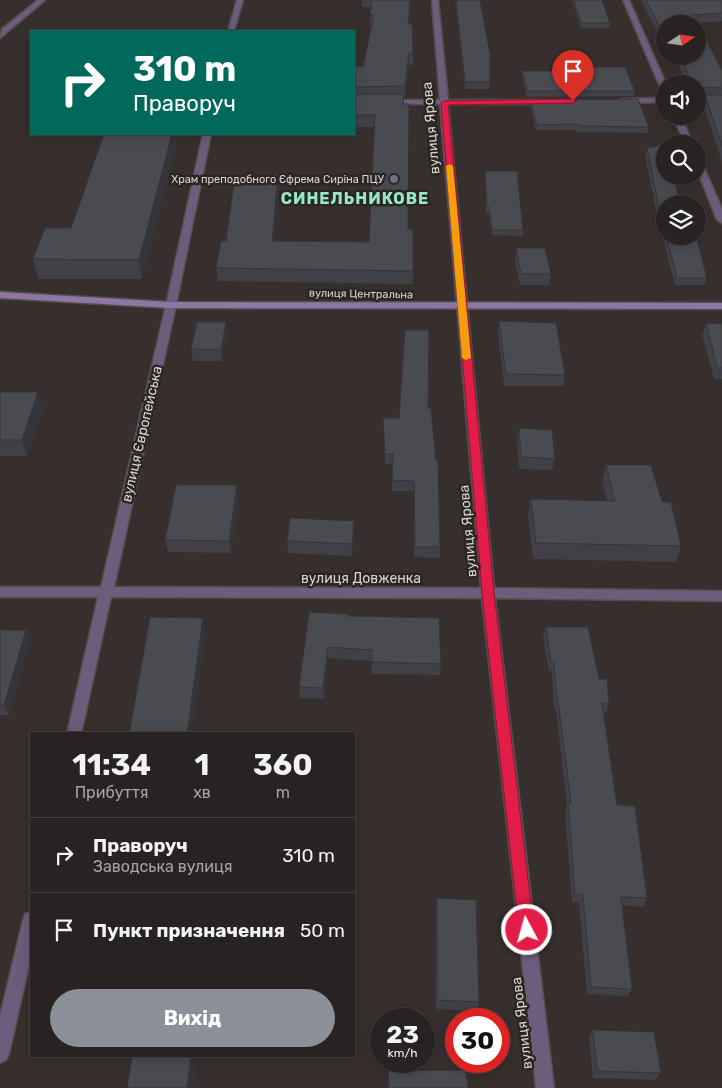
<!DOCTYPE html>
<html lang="uk">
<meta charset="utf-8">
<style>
:root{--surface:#282322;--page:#302b2a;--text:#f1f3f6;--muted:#a5a4a5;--line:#444040;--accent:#8c9099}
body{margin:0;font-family:Rubik,sans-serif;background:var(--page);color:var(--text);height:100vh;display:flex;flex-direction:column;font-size:19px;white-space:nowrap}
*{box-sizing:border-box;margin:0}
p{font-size:16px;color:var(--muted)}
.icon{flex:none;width:28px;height:28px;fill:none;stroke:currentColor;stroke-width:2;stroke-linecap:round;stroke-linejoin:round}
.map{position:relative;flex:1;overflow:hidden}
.panel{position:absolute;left:30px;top:732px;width:325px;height:325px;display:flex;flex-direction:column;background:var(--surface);border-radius:0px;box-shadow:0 2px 12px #0003,0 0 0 1px var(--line)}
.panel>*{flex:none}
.banner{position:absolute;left:30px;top:30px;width:325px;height:105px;border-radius:0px;box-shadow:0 2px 12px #0003,0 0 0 1px var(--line);background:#00695c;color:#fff;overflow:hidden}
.needle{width:32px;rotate:77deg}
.buttons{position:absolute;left:656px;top:15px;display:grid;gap:10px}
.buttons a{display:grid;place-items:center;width:50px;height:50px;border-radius:50%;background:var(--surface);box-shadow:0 2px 12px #0003,0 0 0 1px var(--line);font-size:25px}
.speed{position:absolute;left:370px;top:1008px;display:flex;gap:10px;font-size:25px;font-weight:700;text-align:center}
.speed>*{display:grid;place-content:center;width:65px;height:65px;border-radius:50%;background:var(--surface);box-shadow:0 2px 12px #0003,0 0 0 1px var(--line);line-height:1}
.speed small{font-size:12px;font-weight:400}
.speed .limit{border:8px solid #d22;background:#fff;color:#111}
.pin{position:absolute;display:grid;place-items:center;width:42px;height:42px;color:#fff;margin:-51px -21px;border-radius:50% 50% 50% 0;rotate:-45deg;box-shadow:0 0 5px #0007}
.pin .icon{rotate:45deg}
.me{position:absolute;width:55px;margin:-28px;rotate:354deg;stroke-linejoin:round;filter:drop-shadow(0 0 4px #0008)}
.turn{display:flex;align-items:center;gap:18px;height:105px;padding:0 20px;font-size:22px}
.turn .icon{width:65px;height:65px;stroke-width:2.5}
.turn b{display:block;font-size:35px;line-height:42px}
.eta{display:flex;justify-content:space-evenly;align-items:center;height:85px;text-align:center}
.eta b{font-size:30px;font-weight:700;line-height:35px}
.button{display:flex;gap:10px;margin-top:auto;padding:10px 20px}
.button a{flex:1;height:58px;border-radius:30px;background:var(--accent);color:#fff;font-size:20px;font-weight:700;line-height:58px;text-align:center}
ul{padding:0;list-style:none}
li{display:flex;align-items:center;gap:15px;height:75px;padding:0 20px;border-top:1px solid var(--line)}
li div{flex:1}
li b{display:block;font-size:19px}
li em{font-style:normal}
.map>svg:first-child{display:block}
</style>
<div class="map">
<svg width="722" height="1088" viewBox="0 0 722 1088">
<rect width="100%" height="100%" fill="#362f2d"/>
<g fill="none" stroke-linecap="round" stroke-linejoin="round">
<g stroke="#534d4b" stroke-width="3">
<path id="street" d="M38 0H45L0 38 2 29Z
M237 0H243L234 31H228Z
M432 0H438L448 100H546L550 102 546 104H448L494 588 722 591V601L495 598 554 1088H536L482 598 111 597 81 734H67L98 597H0V587H101L166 305 203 134H211L176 305 114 587 481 588 440 104H354V100H440Z
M623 0H629L666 84 665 91 661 89Z
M665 98V102L621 103 617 101 621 99Z
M698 98H722V102H698Z
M673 116H681L693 144H685Z
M698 160 702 163 722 209V223L717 220 698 172Z
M31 912V956L9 1054 6 1060 0 1063V1016L23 920 25 914Z"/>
</g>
<g stroke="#534d4b" stroke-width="3">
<path id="secondary" d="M0 292 171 302 722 303V309L171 308 0 298Z"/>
</g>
<use href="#street" fill="#6d5d7c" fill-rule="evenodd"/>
<use href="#secondary" fill="#8e75a6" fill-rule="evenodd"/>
</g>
<path fill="#404046" d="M362 0H411L409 24 413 53V65H409L405 98H404V104L408 229 413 271V284L218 281 216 268 226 241 278 174 279 187 274 241 369 242 375 127H354V66L363 67 371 26H370L371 7H362Z
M455 0H480L490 82 489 89H465Z
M572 0H602L610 23V28H581Z
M641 0H722V21L697 23 722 70V162L703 104 705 96H700L698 90V84H687L674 56H698L665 24V47H664Z
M555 67 635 91 634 96 527 97 522 77V71H554Z
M530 100 649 127 648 133 577 132V130H536L530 105Z
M179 134 142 279H38L33 259 71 228Z
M647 148 679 198 665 204V236H696L707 278 704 285H675L658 220 645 155Z
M485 171 523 230V236L492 235 489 213H486L485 176Z
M516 248 551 274 549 285H520L515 259Z
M499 321 565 375 563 386H504L498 333Z
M706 323 722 324V379H714L702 335Z
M227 333 222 361H193L191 349Z
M0 392 43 409 27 456H0Z
M428 408 440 547V558L414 557V491H392V464H385L383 418H399Z
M519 428 555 459 552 470 519 469 517 440Z
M606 465 662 502 681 546 676 562 533 559 528 515 531 499 607 501 602 481Z
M239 497 231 553 168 552 165 540Z
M354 532 352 556 288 553 287 541Z
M348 616 441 664 440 675 371 674 372 661 328 658 324 699 300 698 299 687Z
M546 627 599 679 609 703 606 713H603L617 805 647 898 643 907 622 905 632 989 628 996 587 994 579 903 572 902 565 811 567 805 556 710H554L552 671H549L543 637Z
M0 630H26L30 641 9 715H0Z
M437 898 479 1002 477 1011 436 1009V908Z
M593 1030 661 1073 655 1080 593 1078 589 1038Z"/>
<path fill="#343439" d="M409 53V65L405 98V86Z
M172 134H179L142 279 139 260Z
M278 174 279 187 273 254 272 241Z
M226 322 227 333 222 361 221 350Z
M38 392 43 409 27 456 22 440Z
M237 485 239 497 231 553 229 541Z
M354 521V532L352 556V544Z
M203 618 206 634 192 734H187Z
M26 630 30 641 9 715 4 705Z
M328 647V658L324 699 323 688Z
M191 1056H196L193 1088H187Z"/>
<path fill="#4a4a51" stroke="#343439" d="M372 0H410L408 24H412L413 53H409L405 86 354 87V66L363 67 374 15H370Z
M456 0H480L490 54V82H465Z
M574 0H602L610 23H581Z
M646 0H722V13L693 15 722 70V88L702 87 700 82H692L680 56H698V24H665V37Z
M555 67H625L635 91H528L522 71H556Z
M354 94H404L403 104H409L408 229H413V271L216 268 221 241H226L235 175 278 174 272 241 369 242 375 115H354Z
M705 95H722V146Z
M638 99 649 127 578 126 577 124 537 125 530 100Z
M104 134H172L139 260 33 259 45 228H71Z
M665 144V176H673L679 198H682L684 204H665V233L660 213 647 148Z
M485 171H517L523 230H492L489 207H487Z
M666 236H696L707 278H677Z
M516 248H545L551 274H521Z
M499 321 556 323 565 375 506 374Z
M197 322H226L221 350 191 349Z
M706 323 722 324V368L717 367Z
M405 330H429L428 408H431L436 461H438L440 547H415L414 481 392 480 393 454H385L383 418H399Z
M0 392H38L22 440H0Z
M519 428 552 430 555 459 521 457Z
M606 465H651L662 502H671L681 546 536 543 531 499 615 501Z
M176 485H237L229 541 165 540Z
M290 518 354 521 352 544 287 541Z
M309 612 348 614V616L439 618 441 664 372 662V650L328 647 323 688 299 687Z
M150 617 203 618 187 734H129Z
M546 627H588L599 679H607L609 703H602L617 805 635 806 647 898 621 897 632 989 591 987 583 895 575 894 568 802 571 803 558 701 557 700 554 662H551Z
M0 630H26L4 705 0 704Z
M437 898 476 900 479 1002 438 1000Z
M593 1030 654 1032 661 1073 597 1071Z
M132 1056H191L187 1088H127Z
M466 1070 468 1088H389L388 1071Z"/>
<path fill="#e11d48" stroke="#92132f" d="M573 99 575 100V103L448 105 494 593 534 930 532 935 527 937 521 935 519 930 482 593 441 103 444 101Z"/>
<path fill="#f59e0b" d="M450 164 453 166 471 358 466 360 462 358 446 166Z"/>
<circle fill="#6b7280" stroke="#2c2623" stroke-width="2" cx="394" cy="179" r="5"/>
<g text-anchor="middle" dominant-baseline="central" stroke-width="5" stroke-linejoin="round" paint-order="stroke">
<g font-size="11" fill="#d8d4d2" stroke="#2c2623" text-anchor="end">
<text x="384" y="179">Храм преподобного Єфрема Сиріна ПЦУ</text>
</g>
<g font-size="11" fill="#d8d4d2" stroke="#2c2623">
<text transform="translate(361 294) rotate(1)">вулиця Центральна</text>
</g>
<g font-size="14" fill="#d8d4d2" stroke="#2c2623">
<text transform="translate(431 128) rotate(-95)">вулиця Ярова</text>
<text transform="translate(142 434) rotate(-77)">вулиця Європейська</text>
<text transform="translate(468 531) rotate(-95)">вулиця Ярова</text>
<text x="361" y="578">вулиця Довженка</text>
<text transform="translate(522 1023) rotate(-97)">вулиця Ярова</text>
</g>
<g font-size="16" font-weight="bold" letter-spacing="1" fill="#95e8c0" stroke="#2c2623">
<text x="355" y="198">СИНЕЛЬНИКОВЕ</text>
</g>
</g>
</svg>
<div class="buttons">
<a><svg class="needle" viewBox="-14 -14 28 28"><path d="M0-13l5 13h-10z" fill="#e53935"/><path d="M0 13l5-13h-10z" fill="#a5a4a5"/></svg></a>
<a><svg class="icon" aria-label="sound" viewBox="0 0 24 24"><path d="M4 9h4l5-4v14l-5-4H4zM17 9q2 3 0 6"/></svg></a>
<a><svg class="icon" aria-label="search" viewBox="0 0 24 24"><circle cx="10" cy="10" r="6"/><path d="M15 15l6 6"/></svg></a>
<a><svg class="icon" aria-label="layers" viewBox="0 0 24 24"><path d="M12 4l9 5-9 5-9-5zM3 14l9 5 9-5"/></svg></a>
</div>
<div class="speed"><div>23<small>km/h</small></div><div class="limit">30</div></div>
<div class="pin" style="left:573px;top:101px;background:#d93025"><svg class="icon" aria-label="arrive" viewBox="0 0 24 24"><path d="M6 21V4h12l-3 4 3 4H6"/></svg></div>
<svg class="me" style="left:527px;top:930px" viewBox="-20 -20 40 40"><circle r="17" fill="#e11d48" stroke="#fff" stroke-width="3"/><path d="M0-11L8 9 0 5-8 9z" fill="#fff"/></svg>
<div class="banner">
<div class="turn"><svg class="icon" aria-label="right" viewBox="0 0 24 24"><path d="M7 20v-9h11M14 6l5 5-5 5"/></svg><div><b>310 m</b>Праворуч</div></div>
</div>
<section class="panel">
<div class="eta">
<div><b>11:34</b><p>Прибуття</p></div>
<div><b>1</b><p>хв</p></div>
<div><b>360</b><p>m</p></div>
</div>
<ul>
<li><svg class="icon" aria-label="right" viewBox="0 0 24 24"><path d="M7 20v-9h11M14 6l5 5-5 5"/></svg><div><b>Праворуч</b><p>Заводська вулиця</p></div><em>310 m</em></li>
<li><svg class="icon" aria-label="arrive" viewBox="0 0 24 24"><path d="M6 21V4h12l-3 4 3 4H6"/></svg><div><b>Пункт призначення</b></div><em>50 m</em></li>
</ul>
<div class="button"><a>Вихід</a></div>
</section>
</div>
